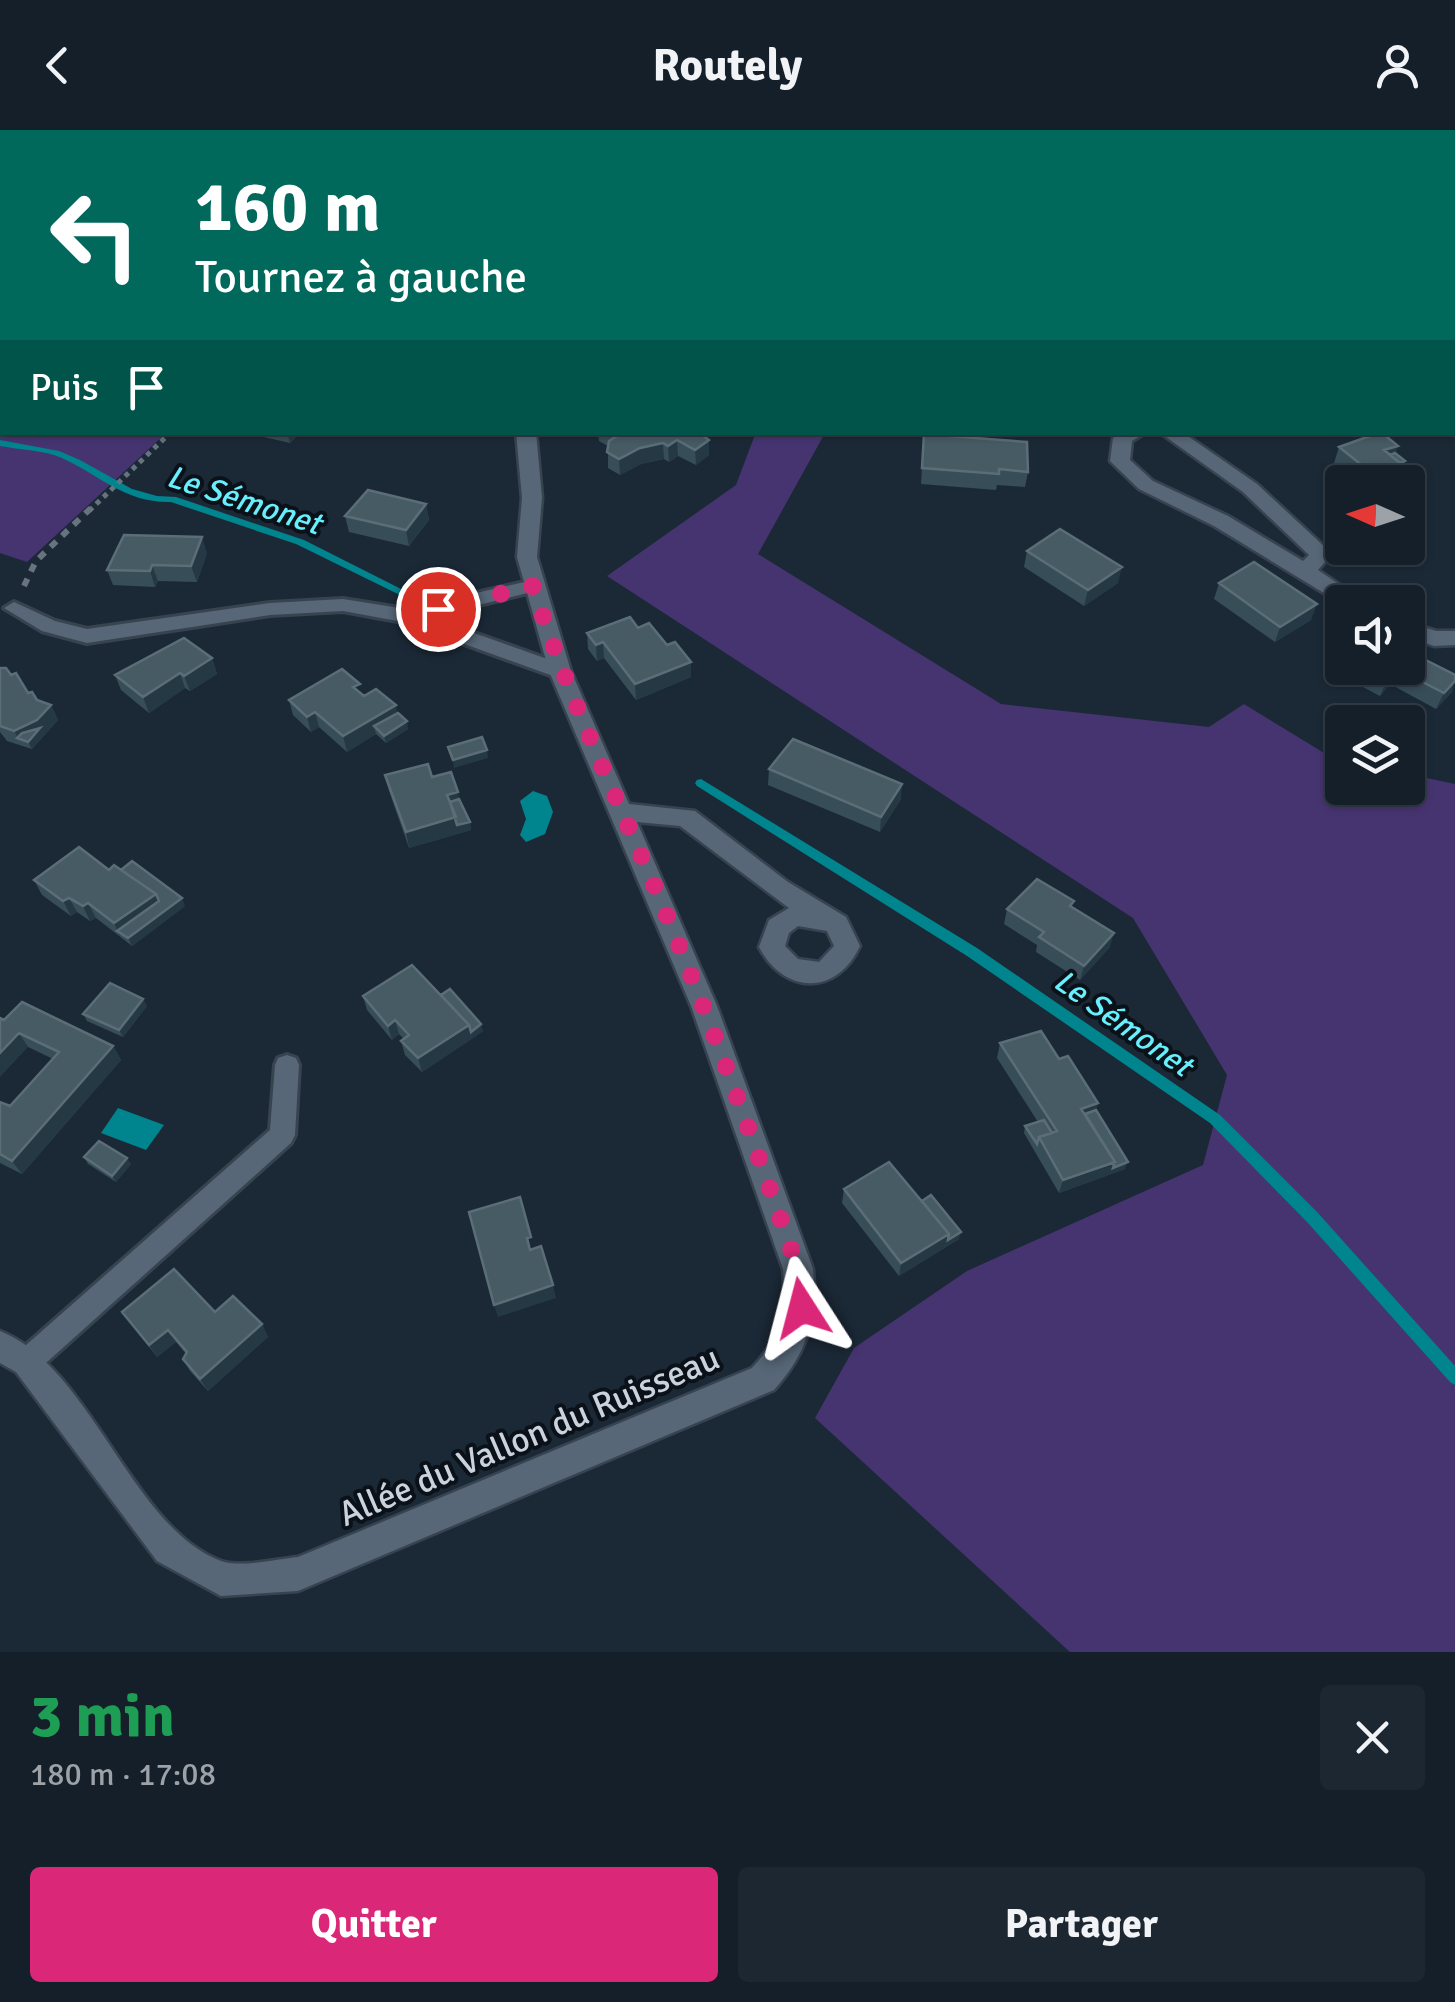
<!DOCTYPE html>
<html lang="fr">
<meta charset="utf-8">
<style>
:root{--surface:#141f29;--page:#1d2731;--text:#f1f3f6;--muted:#9da2a8;--line:#333d46;--accent:#db2777}
body{margin:0;font-family:Signika,sans-serif;background:var(--page);color:var(--text);height:100vh;display:flex;flex-direction:column;font-size:38px;white-space:nowrap}
*{box-sizing:border-box;margin:0}
p{font-size:32px;color:var(--muted)}
.icon{flex:none;width:55px;height:55px;fill:none;stroke:currentColor;stroke-width:2;stroke-linecap:round;stroke-linejoin:round}
.map{position:relative;height:1522px;overflow:hidden}
.details{display:flex;flex-direction:column;background:var(--surface);flex:1}
.details>*{flex:none}
.banner{position:absolute;left:0px;top:0px;width:1455px;height:305px;box-shadow:0 2px 8px #0004,0 0 0 2px var(--line);background:#00695c;color:#fff;overflow:hidden}
.needle{width:65px;rotate:273deg}
.fabs{position:absolute;left:1325px;top:335px;display:grid;gap:20px}
.fabs a{display:grid;place-items:center;width:100px;height:100px;border-radius:10px;background:var(--surface);box-shadow:0 2px 8px #0004,0 0 0 2px var(--line);font-size:50px}
.pin{position:absolute;display:grid;place-items:center;width:85px;height:85px;color:#fff;margin:-42px;border:5px solid #fff;border-radius:50%;box-shadow:0 2px 10px #0007}
.me{position:absolute;width:110px;margin:-55px;rotate:351deg;stroke-linejoin:round;filter:drop-shadow(0 0 8px #0008)}
.turn{display:flex;align-items:center;gap:35px;height:210px;padding:0 30px;font-size:45px}
.turn .icon{width:130px;height:130px;stroke-width:2.5}
.turn b{display:block;font-size:70px;line-height:85px}
.then{display:flex;align-items:center;height:95px;padding:0 30px;background:#0003;gap:20px;font-size:38px}
.round{display:grid;place-items:center;flex:none;width:105px;height:105px;border-radius:10px;background:var(--page)}
.head{display:flex;align-items:center;justify-content:space-between;height:170px;padding:0 30px}
h1{font-size:60px;font-weight:800;line-height:75px;color:#1e9e55}
.cta{display:flex;gap:20px;margin-top:auto;padding:20px 30px}
.cta a{flex:1;height:115px;border-radius:10px;background:var(--accent);color:#fff;font-size:40px;font-weight:800;line-height:115px;text-align:center}
.cta a+a{background:var(--page);color:var(--text)}
header{display:flex;justify-content:space-between;align-items:center;height:130px;padding:0 30px;background:var(--surface);font-size:45px;font-weight:800}
.map>svg:first-child{display:block}
</style>
<header><svg class="icon" aria-label="back" viewBox="0 0 24 24"><path d="M15 5l-7 7 7 7"/></svg>Routely<svg class="icon" aria-label="person" viewBox="0 0 24 24"><circle cx="12" cy="8" r="4"/><path d="M4 21q1-7 8-7t8 7"/></svg></header>
<div class="map">
<svg width="1455" height="1522" viewBox="0 0 1455 1522">
<rect width="100%" height="100%" fill="#1b2937"/>
<path fill="#463470" d="M0 0 47 2H2V302L166 303 27 432 0 423Z
M756 302 825 303 758 424 1001 574 1209 597 1244 574 1329 626 1342 629V658H1408V644L1455 654V1522H1070L815 1288 854 1218 967 1141 1203 1035 1227 945 1133 788 607 446 736 355Z"/>
<path fill="#00848e" d="M533 661 547 666 553 682 545 704 526 712 520 705 526 689 520 671Z
M118 978 164 995 146 1020 101 1003Z"/>
<g fill="none" stroke-linecap="round" stroke-linejoin="round">
<path fill="#00848e" fill-rule="evenodd" d="M0 310 59 321 80 330 132 359 157 366 176 367 304 410 417 467 412 471 408 469 296 414 171 372C125 373 101 346 62 328 43 320 21 320 0 316Z
M701 649 977 818 1220 985 1318 1083 1455 1236V1255L1450 1252 1308 1093 1210 993 967 826 697 656 695 653 697 650Z"/>
<g stroke="#384350" stroke-width="6">
<path id="lane" d="M533 450 540 452V460L429 487 567 536 570 541 567 546H553L403 492 343 481 270 485 87 513 42 501 4 478 14 472 55 491 87 499 270 473 343 469 406 479Z
M287 925 296 928 299 935 295 1005 291 1013 37 1241 27 1245 17 1241 13 1232 17 1223 270 1000 275 935 278 928Z"/>
</g>
<g stroke="#384350" stroke-width="5">
<path id="street" d="M516 302H536L542 368 537 427 571 541 629 674 695 681 788 752 846 787 860 816C837 866 784 865 759 817L769 790 789 778 680 696 637 692 717 876 813 1139C818 1188 807 1223 774 1260L298 1461 221 1466 157 1431 16 1242 0 1233V1201C91 1237 132 1398 221 1431 241 1438 277 1429 298 1427L752 1238C781 1207 787 1182 783 1139L691 876 549 541 517 427 522 368ZM798 796 827 801 834 816 819 832 798 829 785 816 789 803Z
M1120 302H1147L1132 311 1130 330 1153 351 1228 386 1303 431 1309 425 1243 362 1159 302H1182L1257 354 1328 420 1331 425 1318 440 1365 472 1342 474 1214 396 1139 359 1110 331 1113 308Z
M1408 492 1436 501H1455V515L1434 516 1408 507Z"/>
</g>
<path stroke="#67737f" stroke-width="5" stroke-dasharray="5 5" stroke-linecap="butt" d="M755 0 762 2
M89 381 171 302"/>
<path stroke="#67737f" stroke-width="6" stroke-dasharray="8 8" stroke-linecap="butt" d="M24 456 36 431 91 378"/>
<use href="#lane" fill="#576778" fill-rule="evenodd"/>
<use href="#street" fill="#576778" fill-rule="evenodd"/>
</g>
<path fill="#374d57" d="M605 0H684V2H605Z
M1185 0H1260L1259 2H1184Z
M242 302H301L290 313Z
M598 302H698L709 310V325L696 335 678 326 669 332 664 329 641 334 620 345 608 338V316L599 311Z
M924 304 1028 342 1025 357 997 355 996 360 921 354Z
M1398 316 1395 323 1405 331 1404 335 1416 345 1410 361 1408 362V352H1358L1334 333 1339 317Z
M426 374 429 390 409 416 349 402 345 386Z
M1027 421 1118 453 1084 476 1024 437Z
M207 423 197 452 158 451 155 457 113 455 107 440Z
M1219 453 1311 490 1275 512 1214 469Z
M638 498 691 547 636 570 604 528 597 531 588 519 587 503Z
M212 528 217 544 190 561 185 558 149 583 121 560 115 545Z
M0 538 28 563 37 570 51 575 58 590 32 619 7 611 0 602Z
M1351 538H1408L1452 562 1436 579 1390 554 1380 566 1346 548Z
M362 564 398 583 408 599 386 613 376 604 347 622 319 597 311 602 293 585 289 570Z
M769 639 901 669 880 702 768 655Z
M385 645 432 647 459 669 470 692 471 700 409 718 389 661Z
M109 740 185 776 132 816 96 788 90 791 77 782 71 786 42 765 34 750Z
M1072 777 1110 817 1080 850 1036 822 1037 815 1004 794 1007 779Z
M441 865 483 901 422 942 405 925 401 911 404 909 399 904 392 910 367 880 363 866Z
M147 876 123 907 87 891 83 884Z
M4 890 113 916 121 930 22 1044 0 1033V972L10 976 53 929 28 917Z
M1000 913 1059 929 1096 980 1125 1039 1059 1063 1024 1003 1025 996 1038 992 997 928Z
M84 1027 131 1034 116 1052 88 1034Z
M844 1059 922 1071 959 1109 899 1146 842 1073Z
M122 1182 262 1194 268 1207 208 1261 190 1241 183 1229 186 1224 176 1212 157 1227Z"/>
<path fill="#253944" d="M287 302H301L290 313Z
M677 310 678 326 669 332 668 316Z
M709 310V325L696 335 695 320Z
M663 313 664 329 641 334 620 345 619 329 640 318Z
M1398 316 1392 331 1384 320Z
M1416 345 1410 361 1408 362V352H1396Z
M426 374 429 390 409 416 406 400Z
M202 407 207 423 197 452 191 436Z
M152 435 158 451 155 457 150 441Z
M1122 437 1118 453 1084 476 1088 460Z
M1317 474 1311 490 1275 512 1280 497Z
M603 512 604 528 597 531 596 515Z
M212 528 217 544 190 561 184 546Z
M691 532V547L636 570 635 554Z
M1397 539 1390 554 1380 566 1387 550Z
M180 543 185 558 149 583 143 567Z
M1455 551 1452 562 1436 579 1444 563Z
M51 575 58 590 32 619 28 612 18 608 14 601Z
M396 575 399 591 374 596 376 604 347 622 343 606Z
M315 582 319 597 311 602 307 587Z
M407 591 408 599 386 613 384 606Z
M487 620 488 628 454 638 453 630Z
M902 654 901 669 880 702 881 687Z
M458 662 461 677 452 680 447 665Z
M456 687 470 692 471 700 409 718 406 702Z
M156 764 162 778 117 801 121 808 114 793Z
M69 768 77 782 71 786 63 771Z
M182 768 185 776 132 816 128 808Z
M88 773 96 788 90 791 83 776Z
M1114 803 1110 817 1080 850 1084 836Z
M143 869 147 876 123 907 119 900Z
M395 890 399 904 392 910 388 896Z
M481 894 483 901 472 909 471 902Z
M469 895 472 909 422 942 418 928Z
M19 903 28 917 0 947V923Z
M113 916 121 930 22 1044 12 1031Z
M1098 973 1094 987 1082 991 1081 979Z
M127 1028 131 1034 116 1052 112 1046Z
M1115 1032H1128L1125 1039 1059 1063 1063 1050Z
M961 1102 959 1109 899 1146 901 1133 949 1104Z
M553 1155 556 1168 498 1187 494 1175Z
M262 1194 268 1207 208 1261 200 1249Z
M168 1200 176 1212 157 1227 149 1215Z"/>
<path fill="#475b65" stroke="#5b6e78" stroke-width="2.5" d="M605 0H628V2H605Z
M658 0H678L679 2H658Z
M1334 0H1402L1403 2H1335Z
M1452 54H1455V74H1452Z
M1452 130 1455 131V158H1452Z
M611 302H698L709 310 695 320 677 310 668 316 663 313 640 318 619 329 607 322 609 311 617 306Z
M1381 302 1398 316 1384 320 1416 345 1396 352H1383L1339 317Z
M924 304 1027 312 1028 342 999 339V344L922 338Z
M1395 323 1405 331 1400 333 1390 325Z
M368 360 426 374 406 400 345 386Z
M1060 399 1122 437 1088 460 1027 421Z
M124 405 202 407 191 436 152 435 150 441 107 440Z
M1254 432 1317 474 1280 497 1219 453Z
M630 487 638 498 649 493 667 515 675 512 691 532 635 554 603 512 596 515 587 503Z
M184 508 212 528 184 546 180 543 143 567 115 545Z
M1408 521 1455 545V551L1444 563 1397 539 1387 550 1362 538H1408Z
M0 538H6L11 545 16 543 28 563 32 562 37 570 51 575 37 590 14 601 0 596Z
M342 539 360 554 353 557 364 566 376 559 396 575 343 606 315 582 307 587 289 570Z
M398 583 407 591 384 606 374 596Z
M40 598 28 612 17 608 22 603Z
M482 607 487 620 453 630 448 617Z
M793 609 902 654 881 687 769 639Z
M428 634 432 647 451 642 458 662 447 665 456 687 406 702 385 645Z
M459 669 470 692 457 695 450 672Z
M79 717 109 740 114 735 156 764 114 793 88 773 83 776 69 768 63 771 34 750Z
M132 731 182 768 128 808 117 801 159 771 156 764 121 740Z
M1037 749 1074 771 1070 776 1114 803 1084 836 1039 807 1044 802 1007 779Z
M412 835 469 895 418 928 401 911 409 905 395 890 388 896 363 866Z
M110 853 143 869 119 900 83 884Z
M450 859 481 894 471 902 469 895 441 865Z
M22 872 113 916 12 1031 0 1024V972L10 976 59 922 19 903 0 923V888L4 890Z
M1041 901 1059 929 1068 926 1098 973 1081 979 1115 1032 1063 1050 1039 1007 1057 1001 1000 913Z
M1096 980 1128 1032 1113 1038 1115 1032 1085 984Z
M1044 990 1052 1003 1039 1007 1037 1014 1025 996Z
M99 1011 127 1028 112 1046 84 1027Z
M889 1032 949 1104 901 1133 844 1059Z
M931 1065 961 1102 948 1110 949 1104 922 1071Z
M520 1067 531 1107 527 1108 530 1120 541 1116 553 1155 494 1175 469 1082Z
M174 1139 215 1182 233 1166 262 1194 200 1249 183 1229 187 1222 168 1200 149 1215 122 1182Z"/>
<g fill="none" stroke-linecap="round" stroke-linejoin="round">
<path stroke="#db2777" stroke-width="18" stroke-dasharray="0 32.4" d="M438 479 533 456C569 570 622 678 668 788 716 904 757 1021 798 1139L802 1178"/>
</g>
<g text-anchor="middle" dominant-baseline="central" stroke-width="8" stroke-linejoin="round" paint-order="stroke">
<g font-size="32" font-style="italic" fill="#67effd" stroke="#0b1118">
<text transform="translate(244 370) rotate(18)">Le Sémonet</text>
<text transform="translate(1123 893) rotate(35)">Le Sémonet</text>
</g>
<g font-size="35" fill="#cad3dd" stroke="#0b1118">
<text transform="translate(529 1306) rotate(-23)">Allée du Vallon du Ruisseau</text>
</g>
</g>
</svg>
<div class="fabs">
<a><svg class="needle" viewBox="-14 -14 28 28"><path d="M0-13l5 13h-10z" fill="#e53935"/><path d="M0 13l5-13h-10z" fill="#9da2a8"/></svg></a>
<a><svg class="icon" aria-label="sound" viewBox="0 0 24 24"><path d="M4 9h4l5-4v14l-5-4H4zM17 9q2 3 0 6"/></svg></a>
<a><svg class="icon" aria-label="layers" viewBox="0 0 24 24"><path d="M12 4l9 5-9 5-9-5zM3 14l9 5 9-5"/></svg></a>
</div>
<div class="pin" style="left:438px;top:479px;background:#d93025"><svg class="icon" aria-label="arrive" viewBox="0 0 24 24"><path d="M6 21V4h12l-3 4 3 4H6"/></svg></div>
<svg class="me" style="left:802px;top:1178px" viewBox="-20 -20 40 40"><path d="M0-17L14 15 0 8-14 15z" fill="#db2777" stroke="#fff" stroke-width="4"/></svg>
<div class="banner">
<div class="turn"><svg class="icon" aria-label="left" viewBox="0 0 24 24"><path d="M17 20v-9H6M10 6l-5 5 5 5"/></svg><div><b>160 m</b>Tournez à gauche</div></div>
<div class="then">Puis<svg class="icon" aria-label="arrive" viewBox="0 0 24 24"><path d="M6 21V4h12l-3 4 3 4H6"/></svg></div>
</div>
</div>
<section class="details">
<div class="head"><div><h1>3 min</h1><p>180 m · 17:08</p></div><a class="round"><svg class="icon" aria-label="close" viewBox="0 0 24 24"><path d="M6 6l12 12M18 6L6 18"/></svg></a></div>
<div class="cta"><a>Quitter</a><a>Partager</a></div>
</section>
